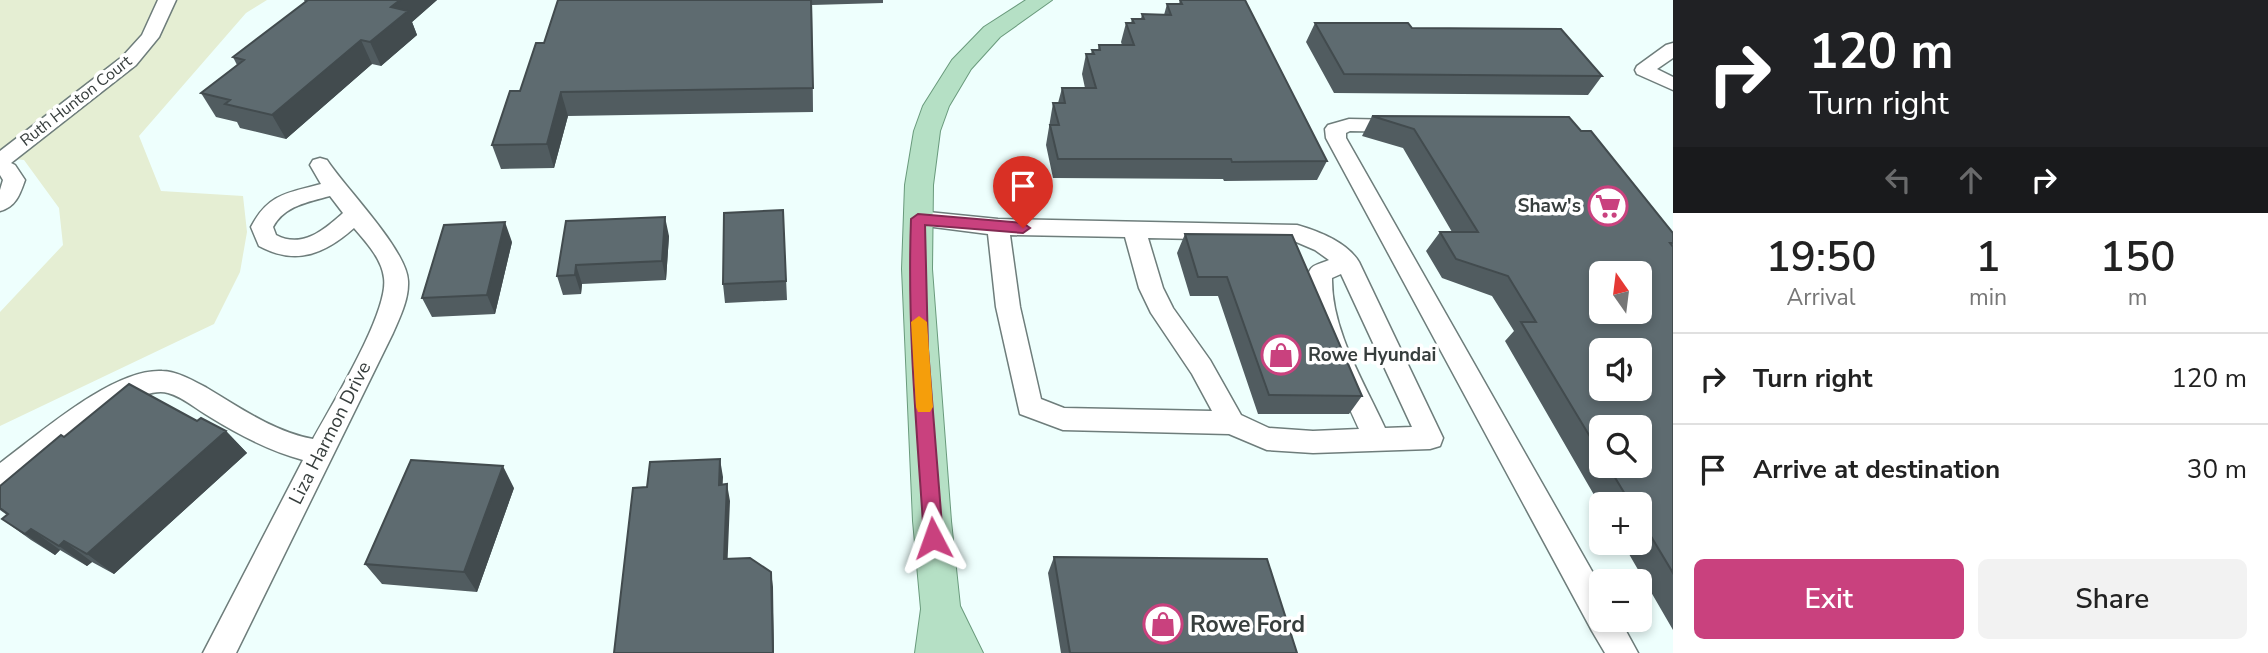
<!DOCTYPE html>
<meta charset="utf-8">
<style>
:root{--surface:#fff;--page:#f2f2f2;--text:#222;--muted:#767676;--line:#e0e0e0;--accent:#c9417e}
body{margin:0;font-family:"Nunito Sans",sans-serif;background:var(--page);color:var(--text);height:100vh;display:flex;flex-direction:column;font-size:26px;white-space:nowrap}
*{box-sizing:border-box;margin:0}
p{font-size:23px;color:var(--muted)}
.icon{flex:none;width:38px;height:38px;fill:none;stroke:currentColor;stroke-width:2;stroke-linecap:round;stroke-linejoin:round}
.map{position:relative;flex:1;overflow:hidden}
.side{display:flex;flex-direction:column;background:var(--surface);width:595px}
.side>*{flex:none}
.top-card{background:#202124;color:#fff;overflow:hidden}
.needle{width:46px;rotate:346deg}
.buttons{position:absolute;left:1589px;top:261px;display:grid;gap:14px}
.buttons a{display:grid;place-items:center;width:63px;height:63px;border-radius:10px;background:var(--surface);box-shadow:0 4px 10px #0003;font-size:35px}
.pin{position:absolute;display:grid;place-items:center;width:60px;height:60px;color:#fff;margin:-72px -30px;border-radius:50% 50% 50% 0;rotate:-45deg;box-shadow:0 0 7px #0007}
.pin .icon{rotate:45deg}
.me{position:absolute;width:77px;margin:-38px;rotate:356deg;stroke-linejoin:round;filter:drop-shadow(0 0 5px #0008)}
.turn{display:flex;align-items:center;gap:24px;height:147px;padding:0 21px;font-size:32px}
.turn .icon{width:91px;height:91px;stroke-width:2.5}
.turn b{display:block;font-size:49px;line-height:60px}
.lanes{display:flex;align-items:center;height:66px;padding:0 21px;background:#0003;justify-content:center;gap:35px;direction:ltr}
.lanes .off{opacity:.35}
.eta{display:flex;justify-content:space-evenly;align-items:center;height:119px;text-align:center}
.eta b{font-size:42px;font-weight:600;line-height:49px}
.button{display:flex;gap:14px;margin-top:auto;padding:14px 21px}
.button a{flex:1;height:80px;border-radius:10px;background:var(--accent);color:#fff;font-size:28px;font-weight:600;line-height:80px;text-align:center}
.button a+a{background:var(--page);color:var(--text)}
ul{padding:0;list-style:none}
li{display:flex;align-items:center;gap:21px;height:91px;padding:0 21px;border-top:2px solid var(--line)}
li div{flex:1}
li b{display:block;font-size:26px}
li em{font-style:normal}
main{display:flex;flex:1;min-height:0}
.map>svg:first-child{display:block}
</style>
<main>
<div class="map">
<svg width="1673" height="653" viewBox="0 0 1673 653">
<rect width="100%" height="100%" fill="#eefffd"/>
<path fill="#e5eed3" d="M0 0H267L246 13 139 136 161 191 243 196 247 232 240 272 214 324 0 426V312L63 245 59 208 24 160 0 158Z"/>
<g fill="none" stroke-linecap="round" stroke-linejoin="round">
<g stroke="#6e7d7b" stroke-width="3">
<path id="minor" d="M158 0H176L159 37 136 65 11 163 15 165 25 180C20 194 16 207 0 211V190L3 180 0 175V151L122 57 142 35Z
M1673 43V58L1657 69 1673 77V90L1637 74 1635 70 1637 66 1666 45Z
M1349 119 1401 120 1408 122 1411 126 1408 130 1401 132 1350 131 1346 133V138L1601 587V620H1620L1638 653H1605L1592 631 1326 138 1325 129 1328 125Z
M320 158 327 160C346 189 407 250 408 281 409 299 400 317 393 333L236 653H203L303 460C270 451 239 435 210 417 196 409 183 397 168 393 132 382 39 465 10 488L0 491V463C38 435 113 368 162 371 177 371 194 381 207 388 240 408 275 432 313 439 331 406 389 312 384 278 382 259 366 242 354 228 325 254 296 266 259 246L251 227C268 194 287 193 321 184L310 165 313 160ZM330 196 343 213C324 230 302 249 276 235L273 227C284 206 308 202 330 196Z
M918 211 998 219 1297 225C1318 231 1347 242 1359 262L1443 438 1440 446 1430 449 1313 453 1267 450 1229 434 1063 430 1020 414 996 307 988 234 910 224 907 219 910 214ZM1010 235 1125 237 1139 288 1151 313 1192 374 1212 411 1064 408 1041 399 1020 307ZM1148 238 1294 241 1315 250 1329 260C1323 263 1313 264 1310 270 1294 296 1347 401 1359 429L1313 431 1269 428 1241 415 1210 360 1173 308 1163 288ZM1341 274 1412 427 1385 428C1364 382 1331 330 1332 278Z"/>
</g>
<g stroke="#699a7c" stroke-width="2">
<path id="major" d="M1026 0H1052L1000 37 971 69 949 106 940 131 933 185 932 269 951 521 960 606 983 653H915L921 609 913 521 902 269 905 185 914 131 923 106 952 60 984 27Z"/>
</g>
<use href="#minor" fill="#fff" fill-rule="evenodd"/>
<use href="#major" fill="#b5e0c5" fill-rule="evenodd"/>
</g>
<path fill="#515c60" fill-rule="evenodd" d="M304 0H437L412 22 417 35 381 66 372 64 286 139 240 128 237 122 216 117 201 93 237 65 233 57 305 2Z
M558 0H883V3L812 5 813 112 568 116 554 168 501 169 492 145 544 43Z
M1180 0 1327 161 1317 180 1224 181 1223 179 1053 178 1046 145 1053 103H1058L1062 88H1085L1082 74 1086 54H1091L1092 50H1098L1099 45H1122L1121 42 1126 23H1131L1132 19H1141L1142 14 1164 15 1167 4H1179Z
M1315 23 1412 28 1602 76 1588 95 1334 93 1306 42Z
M1372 116 1581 131 1673 233V630L1622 542H1640V504H1601V507L1505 341 1514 331 1492 296 1442 278 1426 251 1440 232H1452L1403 148 1362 136ZM1601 427 1640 466H1601Z
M783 210 787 300 725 303 723 284Z
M566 221 669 236 666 280 582 284 581 294 563 295 557 276Z
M1185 234 1362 396 1349 414H1258L1218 296H1190L1177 253Z
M512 242 495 314 432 317 422 298Z
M197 421 226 431 247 453 114 574 92 562 87 566 60 550 55 555 31 540 2 519 7 515 0 510V486L64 437Z
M514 488 477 592 382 584 365 564Z
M1054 557 1297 653H1061L1048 573Z"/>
<path fill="#424b4e" d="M400 0H437L412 22 417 35 381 66 370 42 391 7Z
M361 40 372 64 286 139 272 115Z
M561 92 568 116 554 168 547 144Z
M665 217 669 236 666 280 662 261Z
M505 222 512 242 495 314 487 295Z
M576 265 582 284 581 294 575 275Z
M226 431 247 453 114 574 87 554Z
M720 459 723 477 722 501 719 485Z
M503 466 514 488 477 592 464 572Z
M727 484 730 501 727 574 724 559Z
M31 529 60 550 55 555 25 534Z
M64 541 92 562 87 566 59 546Z
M771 572 773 587 774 653H773Z"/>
<path fill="#5e6b70" stroke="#424b4e" stroke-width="2" fill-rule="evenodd" d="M308 0H400L391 7 408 11 370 42 361 40 272 115 225 104 230 100 201 93 244 60 233 57Z
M558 0H811L813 88 561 92 547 144 492 145 510 91H520L536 43H544Z
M1180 0H1245L1327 161 1232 162 1231 159H1058L1050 125H1059L1053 103H1065L1062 88H1096L1086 54H1094L1092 50H1100L1099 45H1134L1126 23H1134L1132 19H1144L1142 14 1171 15 1167 4H1182Z
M1315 23H1408L1412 28 1561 29 1602 76 1344 74Z
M1372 116 1569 117 1581 131H1591L1673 233V243H1670L1673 247V573L1640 518V504H1631L1608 466H1640V427H1601V455L1521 322H1536L1508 276 1456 259 1440 232H1478L1414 129ZM1601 273H1640V312H1601ZM1601 350H1640V388H1601Z
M783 210 786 281 723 284 724 213Z
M665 217 662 261 576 265 575 275 557 276 566 221Z
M505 222 487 295 422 298 444 225Z
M1185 234 1292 235 1362 396 1269 395 1227 277H1198Z
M129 384 197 421 201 418 226 431 87 554 64 541 59 546 31 529 25 534 2 519 8 514 0 508V486L61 435 64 437Z
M720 459 719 485 727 484 724 559 750 558 771 572 773 653H614L633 488 647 487 650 462Z
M411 460 503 466 464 572 365 564Z
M1054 557 1267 559 1297 653H1070Z"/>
<path fill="#c9417e" stroke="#832a52" stroke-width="2" d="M918 214 1023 223 1030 228 1023 233 925 225 928 349 943 538 940 545 933 547 927 545 924 538C917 432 907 326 911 219Z"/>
<path fill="#f59e0b" d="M919 316 927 322 933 407 930 412H918L916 407 911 322Z"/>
<defs>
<g id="supermarket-ring" transform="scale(2.0125)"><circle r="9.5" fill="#fff" stroke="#c9417e" stroke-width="1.5"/><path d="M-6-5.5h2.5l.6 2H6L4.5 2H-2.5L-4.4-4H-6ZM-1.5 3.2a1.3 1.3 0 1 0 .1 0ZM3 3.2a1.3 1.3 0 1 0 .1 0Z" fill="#c9417e"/></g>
<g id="shop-ring" transform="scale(2.0125)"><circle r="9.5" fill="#fff" stroke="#c9417e" stroke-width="1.5"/><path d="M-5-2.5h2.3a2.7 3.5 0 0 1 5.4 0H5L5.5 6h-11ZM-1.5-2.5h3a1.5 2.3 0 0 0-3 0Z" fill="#c9417e"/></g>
</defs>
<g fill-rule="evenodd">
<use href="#supermarket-ring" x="1608" y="206"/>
<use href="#shop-ring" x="1281" y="355"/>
<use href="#shop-ring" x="1163" y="624"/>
</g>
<g text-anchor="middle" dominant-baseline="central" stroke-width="7" stroke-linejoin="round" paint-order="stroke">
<g font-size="16" fill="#373e3d" stroke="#fff">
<text transform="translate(76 101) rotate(-38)">Ruth Hunton Court</text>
</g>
<g font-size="19" font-weight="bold" fill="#373e3d" stroke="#fff" text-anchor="end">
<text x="1581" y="206">Shaw's</text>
<text x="1308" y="355" text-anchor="start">Rowe Hyundai</text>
</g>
<g font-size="19" fill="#373e3d" stroke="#fff">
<text transform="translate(330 433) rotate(-63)">Liza Harmon Drive</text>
</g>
<g font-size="23" font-weight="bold" fill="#373e3d" stroke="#fff" text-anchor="start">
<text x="1190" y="624">Rowe Ford</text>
</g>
</g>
</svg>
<div class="buttons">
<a><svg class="needle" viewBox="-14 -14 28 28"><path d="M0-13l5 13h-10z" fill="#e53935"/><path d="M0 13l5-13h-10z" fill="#767676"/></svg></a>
<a><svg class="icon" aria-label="sound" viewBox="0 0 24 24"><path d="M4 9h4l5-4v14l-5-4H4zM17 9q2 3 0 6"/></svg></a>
<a><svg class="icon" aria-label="search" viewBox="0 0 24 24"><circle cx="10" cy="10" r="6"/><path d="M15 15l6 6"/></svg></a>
<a>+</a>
<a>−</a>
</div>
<div class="pin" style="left:1023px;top:228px;background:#d93025"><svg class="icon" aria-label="arrive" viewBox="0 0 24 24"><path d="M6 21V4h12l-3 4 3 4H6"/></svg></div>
<svg class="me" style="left:933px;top:538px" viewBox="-20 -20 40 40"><path d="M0-17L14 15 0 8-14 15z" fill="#c9417e" stroke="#fff" stroke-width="4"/></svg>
</div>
<section class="side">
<div class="top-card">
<div class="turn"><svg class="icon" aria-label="right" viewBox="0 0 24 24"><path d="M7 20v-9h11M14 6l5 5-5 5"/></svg><div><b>120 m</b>Turn right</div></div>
<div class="lanes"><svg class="icon off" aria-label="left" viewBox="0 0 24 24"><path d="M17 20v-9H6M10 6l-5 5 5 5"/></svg><svg class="icon off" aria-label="ahead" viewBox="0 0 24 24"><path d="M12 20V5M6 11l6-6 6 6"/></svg><svg class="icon" aria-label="right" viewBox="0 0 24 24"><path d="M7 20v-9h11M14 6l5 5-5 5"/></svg></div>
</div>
<div class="eta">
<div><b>19:50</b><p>Arrival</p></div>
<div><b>1</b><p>min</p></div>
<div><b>150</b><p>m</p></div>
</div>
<ul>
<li><svg class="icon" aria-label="right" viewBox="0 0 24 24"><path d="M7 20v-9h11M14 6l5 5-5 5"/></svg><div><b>Turn right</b></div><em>120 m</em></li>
<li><svg class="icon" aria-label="arrive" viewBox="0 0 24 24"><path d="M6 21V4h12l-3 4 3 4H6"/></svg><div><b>Arrive at destination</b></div><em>30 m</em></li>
</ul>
<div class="button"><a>Exit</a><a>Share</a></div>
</section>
</main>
